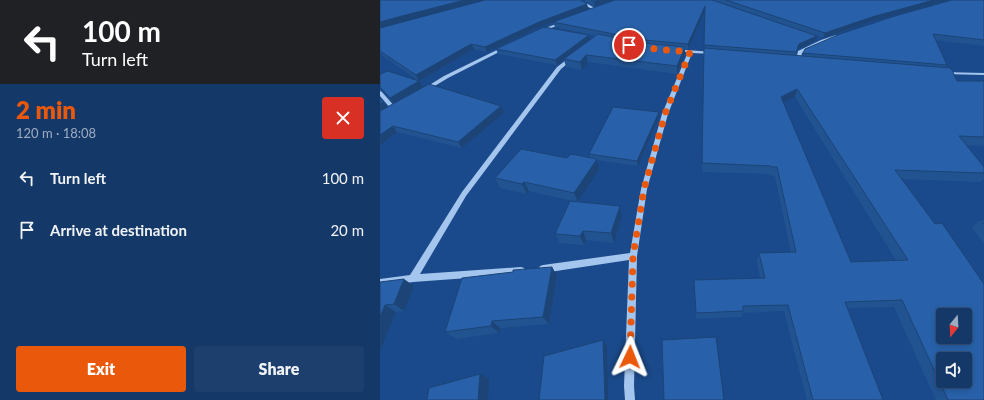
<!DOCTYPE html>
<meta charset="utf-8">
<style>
:root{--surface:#143868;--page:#1d3f6e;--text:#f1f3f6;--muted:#9dacc0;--line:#33527c;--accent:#ea580c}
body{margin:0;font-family:Lato,sans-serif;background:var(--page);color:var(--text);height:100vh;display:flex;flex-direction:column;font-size:15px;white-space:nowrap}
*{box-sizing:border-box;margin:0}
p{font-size:13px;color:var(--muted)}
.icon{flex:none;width:22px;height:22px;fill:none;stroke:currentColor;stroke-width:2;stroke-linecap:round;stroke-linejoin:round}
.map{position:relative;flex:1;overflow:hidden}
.drawer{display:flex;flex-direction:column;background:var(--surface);width:380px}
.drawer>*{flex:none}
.hud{background:#202124;color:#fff;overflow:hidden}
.needle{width:26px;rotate:198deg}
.tools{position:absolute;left:556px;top:308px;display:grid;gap:8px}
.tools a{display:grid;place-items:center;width:36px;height:36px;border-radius:4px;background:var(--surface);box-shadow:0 2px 6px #0003,0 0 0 1px var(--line);font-size:20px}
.pin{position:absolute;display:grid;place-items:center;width:34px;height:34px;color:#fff;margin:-17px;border:2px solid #fff;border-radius:50%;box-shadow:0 1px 4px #0007}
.me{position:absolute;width:44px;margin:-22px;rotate:2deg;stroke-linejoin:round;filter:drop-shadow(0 0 3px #0008)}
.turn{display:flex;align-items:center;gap:14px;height:84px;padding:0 16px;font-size:18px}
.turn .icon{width:52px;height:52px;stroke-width:2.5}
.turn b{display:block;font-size:28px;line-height:34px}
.round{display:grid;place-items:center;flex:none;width:42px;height:42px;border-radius:4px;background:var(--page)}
.overview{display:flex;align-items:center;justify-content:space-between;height:68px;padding:0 16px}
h1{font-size:24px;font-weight:800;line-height:30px;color:var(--accent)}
.primary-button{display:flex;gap:8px;margin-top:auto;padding:8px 16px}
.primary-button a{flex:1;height:46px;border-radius:4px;background:var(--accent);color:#fff;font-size:16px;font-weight:800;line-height:46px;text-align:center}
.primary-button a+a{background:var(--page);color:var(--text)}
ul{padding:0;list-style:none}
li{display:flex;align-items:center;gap:12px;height:52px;padding:0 16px}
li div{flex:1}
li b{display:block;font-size:15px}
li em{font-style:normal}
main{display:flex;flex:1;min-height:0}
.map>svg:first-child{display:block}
</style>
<main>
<section class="drawer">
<div class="hud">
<div class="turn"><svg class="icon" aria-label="left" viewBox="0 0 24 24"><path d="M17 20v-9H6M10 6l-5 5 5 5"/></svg><div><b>100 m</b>Turn left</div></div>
</div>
<div class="overview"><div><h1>2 min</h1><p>120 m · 18:08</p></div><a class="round" style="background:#d93025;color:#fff"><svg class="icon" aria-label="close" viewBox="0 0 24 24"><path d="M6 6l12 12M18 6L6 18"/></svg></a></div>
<ul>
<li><svg class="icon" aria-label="left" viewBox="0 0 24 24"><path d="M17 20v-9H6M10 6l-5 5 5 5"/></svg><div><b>Turn left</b></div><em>100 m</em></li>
<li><svg class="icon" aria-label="arrive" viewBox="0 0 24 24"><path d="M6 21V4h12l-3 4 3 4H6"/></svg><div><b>Arrive at destination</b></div><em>20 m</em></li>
</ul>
<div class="primary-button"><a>Exit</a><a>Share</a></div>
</section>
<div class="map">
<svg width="604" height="400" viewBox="0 0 604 400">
<rect width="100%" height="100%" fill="#1a4a8b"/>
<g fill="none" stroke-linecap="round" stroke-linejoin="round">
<path fill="#a4c5ed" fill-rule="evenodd" d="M195 0H200L217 9 214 10Z
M181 22 184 23 161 32 158 31Z
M456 35 458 36 457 37 443 42 422 53 420 61 416 60 418 51 441 40Z
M123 47 127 48 68 78 48 90 43 89 64 76Z
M293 49 333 52 335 53 333 54 312 53 288 114 267 189 257 256 254 386 255 400H245L244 386 249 260 163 273 160 272 159 269 160 266 163 265 250 253 261 189 282 114 308 52 295 51 293 50Z
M189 58 193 59 181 69 86 196 40 274 141 267 144 268 145 271 144 274 33 282 0 287V279L30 275 82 192 177 67Z
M562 72 604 73V75L564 74 562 73Z
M0 91 2 92 15 107V109H11L0 96Z"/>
</g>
<path fill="#225391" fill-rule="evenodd" d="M0 0 207 4 208 9 160 27 107 52 94 49 39 81 0 54ZM75 8 15 24 25 21Z
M203 0H234L215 6Z
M333 0H569L490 22 443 38 437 36 435 41 417 50 416 55 423 56 425 49 604 0V46L555 40 567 65 566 67 577 81H604V146L587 145 604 173V179L601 182 521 179 604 400H556L514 307 468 308 503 400H427L404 311 363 313 361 317 316 319 314 288V280L380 278 377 261 379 253 411 252 395 176 389 175V174L322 172 325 11 308 49H305V54L297 74 208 62 202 70 186 67 184 60 177 65 118 54 116 49 210 40 216 36 175 27 173 22ZM415 97 516 260 471 262 404 103Z
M0 74 43 87 30 95 121 106 124 113 82 148 17 132 0 145V98L7 107 14 104 3 91 0 90Z
M279 112V117L258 166 217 160 219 169 198 202 240 206 242 216 234 243 206 240 204 245 180 243 175 234 197 202 149 191 147 194 120 188 115 178 187 158H210L209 154Z
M600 220H604V243L592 228Z
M172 267 177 276 169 324 120 328 119 333 76 339 65 332Z
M0 282 34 286 24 311 16 312 0 351Z"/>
<path fill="#1c4476" d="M85 0H106L25 21 0 28V22L22 16Z
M219 0H234L215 6 214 2Z
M554 0H569L490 22 443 38 445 33 492 17Z
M207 4 208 9 160 27 107 52 105 47 159 22Z
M325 6V11L308 49V44Z
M209 35 210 40 177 65 175 60Z
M437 36 435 41 417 50 415 57 419 44Z
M91 44 94 49 39 81 36 75Z
M305 47V54L297 74V66Z
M206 55 208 62 202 70 200 62Z
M39 81 43 87 14 104 10 98Z
M417 89 415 97 399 105 401 97Z
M3 102 8 108 0 113V104Z
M121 106 124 113 82 148 78 142Z
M279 112V117L258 166 257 161Z
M13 126 17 132 0 145V135Z
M217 159 219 169 198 202 194 193Z
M144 182 149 191 147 194 142 184Z
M240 206 242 216 234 243 231 233Z
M203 231 206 240 204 245 200 236Z
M172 267 177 276 169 324 163 317Z
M24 279 34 286 24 311 14 304Z
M5 305 16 312 0 351V317Z
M112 321 120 328 119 333 111 326Z
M223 340 227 346 228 400H225Z
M100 374 109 379 108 400H98Z"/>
<path fill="#2861a9" stroke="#1c4476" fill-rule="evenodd" d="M0 0H85L22 16 0 22Z
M105 0H200L207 4 159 22 105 47 91 44 36 75 0 51V28Z
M211 0H219L214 2Z
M235 0H332L437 36 419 44 416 52 324 45 325 6 308 44 264 40 173 22Z
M346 0H554L492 17 445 33Z
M572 0H604V40L553 34 567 65 423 53 425 49 460 34 515 16Z
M164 27 209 35 175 60 116 49Z
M218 34 263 43 305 47 297 66 206 55 200 62 184 59Z
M324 48 571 68 577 81H604V137L579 136 604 167V173L515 170 555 224 562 223 604 284V400H568L522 300 465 302 503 400H433L408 305 363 306V311L316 313 314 280 385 278 379 253 416 252 397 167H391V166L322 163ZM417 89 528 260 471 262 401 97ZM563 315H585V337H563ZM563 359H585V381H563Z
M8 71 39 81 10 98 0 87V74Z
M49 84 121 106 78 142 13 126 0 135V111Z
M0 98 3 102 0 104Z
M233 107 279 112 257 161 209 154Z
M141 149 187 158 191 154 217 159 194 193 144 182 142 184 115 178Z
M190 201 240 206 231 233 203 231 200 236 175 234Z
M600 220H604V224Z
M172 267 163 317 112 321 111 326 65 332 82 278 133 272V270Z
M24 279 14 304 5 305 0 317V282Z
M336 337 344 400H284L282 340Z
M223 340 225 400H159L164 356Z
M100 374 98 400H47L49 388Z"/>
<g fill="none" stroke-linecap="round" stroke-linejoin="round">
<path stroke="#ea580c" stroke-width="7" stroke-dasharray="0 12.6" d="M249 45 264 48 310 52 285 114 264 189 253 256 250 357"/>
</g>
</svg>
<div class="tools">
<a><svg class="needle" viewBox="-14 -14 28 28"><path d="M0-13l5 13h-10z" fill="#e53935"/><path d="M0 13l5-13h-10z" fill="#9dacc0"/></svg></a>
<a><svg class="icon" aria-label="sound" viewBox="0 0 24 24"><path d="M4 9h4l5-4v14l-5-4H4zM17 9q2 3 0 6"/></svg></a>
</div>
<div class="pin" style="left:249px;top:45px;background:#d93025"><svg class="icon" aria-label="arrive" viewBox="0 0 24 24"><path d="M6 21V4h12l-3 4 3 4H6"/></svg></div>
<svg class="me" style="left:250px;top:357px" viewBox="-20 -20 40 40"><path d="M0-17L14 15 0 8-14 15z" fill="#ea580c" stroke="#fff" stroke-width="4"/></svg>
</div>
</main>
